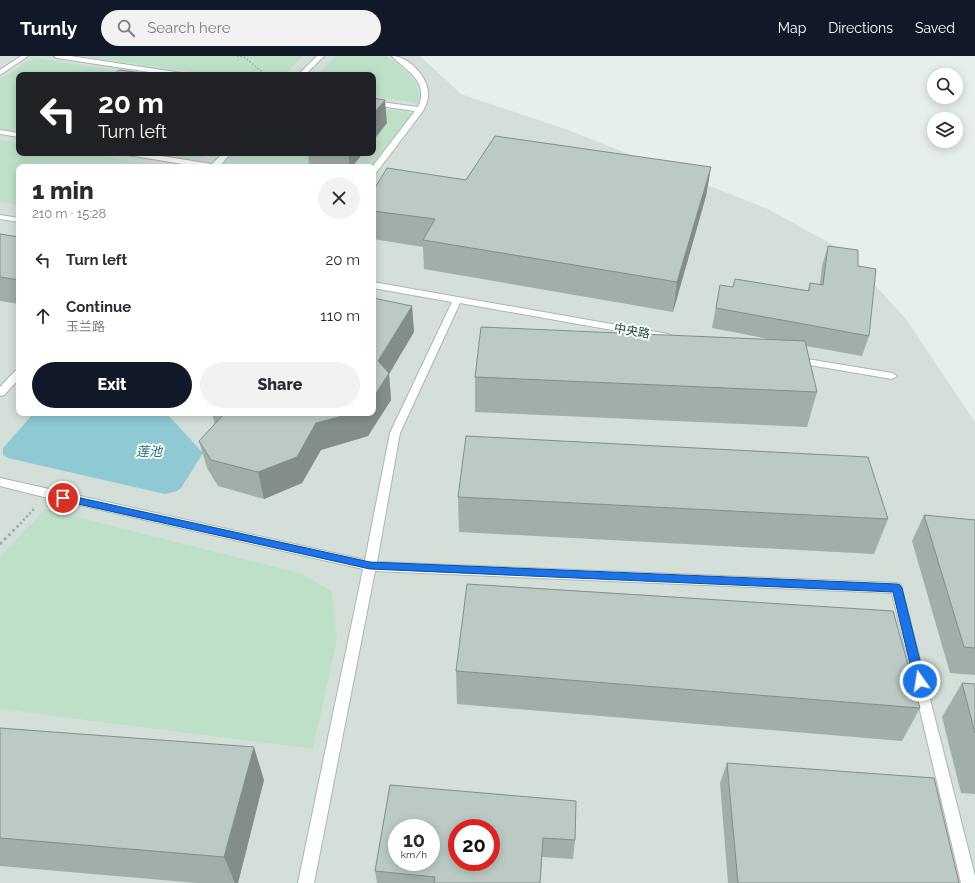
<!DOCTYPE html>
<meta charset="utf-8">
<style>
:root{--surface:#fff;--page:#f2f2f3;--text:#2b2b33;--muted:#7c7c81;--accent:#111827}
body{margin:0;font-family:Raleway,"Noto Sans SC",sans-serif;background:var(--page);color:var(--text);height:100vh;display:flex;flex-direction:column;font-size:15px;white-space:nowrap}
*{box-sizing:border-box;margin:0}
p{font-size:13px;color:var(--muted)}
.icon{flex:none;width:22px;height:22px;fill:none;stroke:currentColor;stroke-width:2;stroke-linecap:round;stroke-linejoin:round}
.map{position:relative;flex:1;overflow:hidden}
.sheet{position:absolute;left:16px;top:108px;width:360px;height:252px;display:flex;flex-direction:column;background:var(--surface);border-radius:8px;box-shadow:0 2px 10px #0003}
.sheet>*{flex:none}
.banner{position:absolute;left:16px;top:16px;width:360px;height:84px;border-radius:8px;box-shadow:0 2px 10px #0003;background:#202124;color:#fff;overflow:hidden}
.fabs{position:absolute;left:927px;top:12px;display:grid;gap:8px}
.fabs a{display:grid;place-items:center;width:36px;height:36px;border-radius:50%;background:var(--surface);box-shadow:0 2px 10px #0003;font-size:20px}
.speed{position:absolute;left:388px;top:763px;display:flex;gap:8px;font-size:20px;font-weight:700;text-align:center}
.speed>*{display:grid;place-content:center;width:52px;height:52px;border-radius:50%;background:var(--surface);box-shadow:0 2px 10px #0003;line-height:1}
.speed small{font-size:10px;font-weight:400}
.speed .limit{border:6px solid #d22;background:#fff;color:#111}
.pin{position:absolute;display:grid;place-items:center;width:34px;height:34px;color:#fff;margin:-17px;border:2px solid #fff;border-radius:50%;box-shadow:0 1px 4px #0007}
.me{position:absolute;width:44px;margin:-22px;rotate:347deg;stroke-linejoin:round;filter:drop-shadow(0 0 3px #0008)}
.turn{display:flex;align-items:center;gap:14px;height:84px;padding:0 16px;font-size:18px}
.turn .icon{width:52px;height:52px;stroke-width:2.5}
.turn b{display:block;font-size:28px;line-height:34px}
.round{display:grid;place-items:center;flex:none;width:42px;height:42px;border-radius:21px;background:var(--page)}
.summary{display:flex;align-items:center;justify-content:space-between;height:68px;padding:0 16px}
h1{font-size:24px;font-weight:800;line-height:30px}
.action{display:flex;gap:8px;margin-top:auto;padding:8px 16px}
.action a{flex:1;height:46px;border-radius:24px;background:var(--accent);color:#fff;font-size:16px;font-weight:800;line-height:46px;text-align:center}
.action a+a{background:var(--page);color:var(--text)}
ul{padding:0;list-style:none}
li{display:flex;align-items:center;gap:12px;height:56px;padding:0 16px}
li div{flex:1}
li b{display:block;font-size:15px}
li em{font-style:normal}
header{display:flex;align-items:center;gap:24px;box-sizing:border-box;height:56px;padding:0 20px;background:var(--accent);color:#fff}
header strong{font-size:19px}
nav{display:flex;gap:22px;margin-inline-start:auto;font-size:14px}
.search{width:280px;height:36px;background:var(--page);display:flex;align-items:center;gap:10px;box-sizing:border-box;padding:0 14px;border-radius:22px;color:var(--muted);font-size:15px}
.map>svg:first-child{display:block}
</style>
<header>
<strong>Turnly</strong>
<div class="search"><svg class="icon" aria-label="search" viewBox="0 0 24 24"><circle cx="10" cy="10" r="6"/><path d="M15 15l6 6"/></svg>Search here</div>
<nav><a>Map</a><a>Directions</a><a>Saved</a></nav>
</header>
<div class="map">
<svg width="975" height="827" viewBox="0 0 975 827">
<rect width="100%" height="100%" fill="#e6efeb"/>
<path fill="#d4dfda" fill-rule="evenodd" d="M0 0H420L461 38 568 74 768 153 844 195 905 262 975 366V827H0ZM19 19H373V97H19ZM19 111H373V357H19ZM397 772H431V806H397ZM457 772H491V806H457Z"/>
<path fill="#bfe0c8" d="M81 0H303L284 19H214Z
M336 0H386L398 8 416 26 419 40 417 47 373 40V19H317Z
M33 2 151 19H19V34L18 36H19V77L0 74V24Z
M373 51 413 57 371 111H352L363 97H373V85L386 68Z
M0 84 19 87V97H81L169 111H19V149L0 146Z
M143 97H190L204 99 197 106Z
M235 97H319L310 108 330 111H238L224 109Z
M45 453 300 517 332 535 337 584 313 693 0 653V501Z"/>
<path fill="#8ec9d4" d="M34 357H166L203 397 181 432 177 435 165 438 8 402 3 399V392Z"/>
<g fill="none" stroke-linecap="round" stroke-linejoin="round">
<g stroke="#a8b8b2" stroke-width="2">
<path id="lane" d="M21 0H28L0 19V14Z
M54 0H70L182 17 185 19H169L57 2Z
M317 0H324L305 19H298Z
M392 0C408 0 427 20 428 36 429 43 426 49 423 55L376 117H373L372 111 415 55 373 49V45L418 51C430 25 406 15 392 0Z
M0 74 19 77V81L0 78Z
M124 97H142L212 108 223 97H231L219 111H201L128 99Z
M0 159 19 162V166L0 163Z
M373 226 668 278 673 281 668 284 460 247 400 377 377 506 897 527 901 529 975 820V827H961L892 537 375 515 314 827H298L363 513 48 442 0 430V422L365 504 390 377 452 246 373 232Z
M795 301 892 317 897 320 892 323 792 306 790 304 792 302Z
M19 314V323L4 339 0 340V331L15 315Z"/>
</g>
<path stroke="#86b3a5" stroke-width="1.5" stroke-dasharray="1.5 2" stroke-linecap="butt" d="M237 0 244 1 266 19"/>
<path stroke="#86b3a5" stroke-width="2.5" stroke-dasharray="2 2.5" stroke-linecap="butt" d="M17 471 34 453"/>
<path stroke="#86b3a5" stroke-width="3" stroke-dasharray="2.5 3.5" stroke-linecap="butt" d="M0 488 18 470"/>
<use href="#lane" fill="#fff" fill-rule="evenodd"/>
</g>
<path fill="#a1aea9" d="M190 97H206L204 99Z
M308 97H363L352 111H330L309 108Z
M711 111 706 140 673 256 424 213 423 191 373 183V135L466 124Z
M0 178 19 181V248L0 245Z
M828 190 858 210 869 280 862 300 806 290 817 336 807 371 475 356V321L774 284 712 272 720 229 733 231 808 234 810 227 820 228 822 210Z
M412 250 414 276 389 318 391 344 368 380 321 394 302 427 264 443 218 430 207 412 199 385 215 369 212 357H373Z
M458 441 888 463 874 498 459 476Z
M924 459 975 464V619L950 617 912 485Z
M456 615 920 652 902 685 457 648Z
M962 627 975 628V738L961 737 942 661Z
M0 672 264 724 238 827H197L0 810Z
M727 707 959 827H728L720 727Z
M390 729 575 784 573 803 542 801 540 827H377L375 815Z"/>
<path fill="#838d89" d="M385 44 387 67 373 85V58Z
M348 97H363L352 111H350Z
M711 111 706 140 673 256 677 226Z
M412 250 414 276 389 318 391 344 368 380 321 394 302 427 264 443 258 416 316 367 354 357H373V342L378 305Z
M254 691 264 724 238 827H235L224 801Z"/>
<path fill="#bbcac4" stroke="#838d89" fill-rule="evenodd" d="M119 14 158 19H113Z
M373 42 385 44 373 58Z
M495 80 711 111 677 226 423 184 435 163 373 155V135L387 112 466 124Z
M0 178 19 181V224L0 221Z
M828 190 858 194V210L876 213 869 280 716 252 720 229 733 231 735 223 809 235 810 227 823 229Z
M373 242 412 250 378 305 389 317 373 342Z
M481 271 805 285 817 336 475 321Z
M225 357H354L316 367 297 401 258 416 211 404 199 385Z
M466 380 868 401 888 463 458 441Z
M924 459 975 464V592L964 591Z
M467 528 893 555 920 652 456 615Z
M962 627 975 628V677Z
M0 672 254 691 224 801 0 782Z
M727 707 934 722 959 827H738Z
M390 729 576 745 575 784 543 782 540 827H434L435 821 375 815ZM397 772H431V806H397ZM457 772H491V806H457Z"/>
<path fill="#1a73e8" stroke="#114b97" d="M63 438 370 506 897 528 900 529 902 532 925 625 923 628 920 630 916 628 914 625 893 536 370 513 60 444 59 442Z"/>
<g text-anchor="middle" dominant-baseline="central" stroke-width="4" stroke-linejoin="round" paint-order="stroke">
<g font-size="12" fill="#24423a" stroke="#f7fbf9">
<text transform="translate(632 275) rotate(10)">中央路</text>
</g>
<g font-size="13" font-style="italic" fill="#1c6f80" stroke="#f7fbf9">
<text x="149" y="395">莲池</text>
</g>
</g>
</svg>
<div class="fabs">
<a><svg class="icon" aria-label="search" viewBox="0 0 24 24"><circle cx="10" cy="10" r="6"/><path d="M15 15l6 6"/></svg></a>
<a><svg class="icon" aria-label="layers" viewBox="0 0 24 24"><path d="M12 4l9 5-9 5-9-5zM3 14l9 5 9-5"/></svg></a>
</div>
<div class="speed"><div>10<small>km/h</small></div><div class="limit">20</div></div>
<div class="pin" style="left:63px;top:442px;background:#d93025"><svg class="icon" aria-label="arrive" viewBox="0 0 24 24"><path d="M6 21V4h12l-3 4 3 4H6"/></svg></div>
<svg class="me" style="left:920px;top:625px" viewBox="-20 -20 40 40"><circle r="17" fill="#1a73e8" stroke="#fff" stroke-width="3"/><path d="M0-11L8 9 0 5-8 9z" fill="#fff"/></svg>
<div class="banner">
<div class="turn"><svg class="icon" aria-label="left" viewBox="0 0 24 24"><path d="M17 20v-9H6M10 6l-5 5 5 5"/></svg><div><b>20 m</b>Turn left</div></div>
</div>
<section class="sheet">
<div class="summary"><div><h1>1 min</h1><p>210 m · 15:28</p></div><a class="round"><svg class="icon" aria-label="close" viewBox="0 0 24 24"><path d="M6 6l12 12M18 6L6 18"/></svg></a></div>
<ul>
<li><svg class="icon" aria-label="left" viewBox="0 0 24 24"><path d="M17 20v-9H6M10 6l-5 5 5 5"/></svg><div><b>Turn left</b></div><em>20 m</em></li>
<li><svg class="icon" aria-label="ahead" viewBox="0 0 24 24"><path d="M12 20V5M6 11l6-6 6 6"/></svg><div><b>Continue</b><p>玉兰路</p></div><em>110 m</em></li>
</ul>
<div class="action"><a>Exit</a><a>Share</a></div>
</section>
</div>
